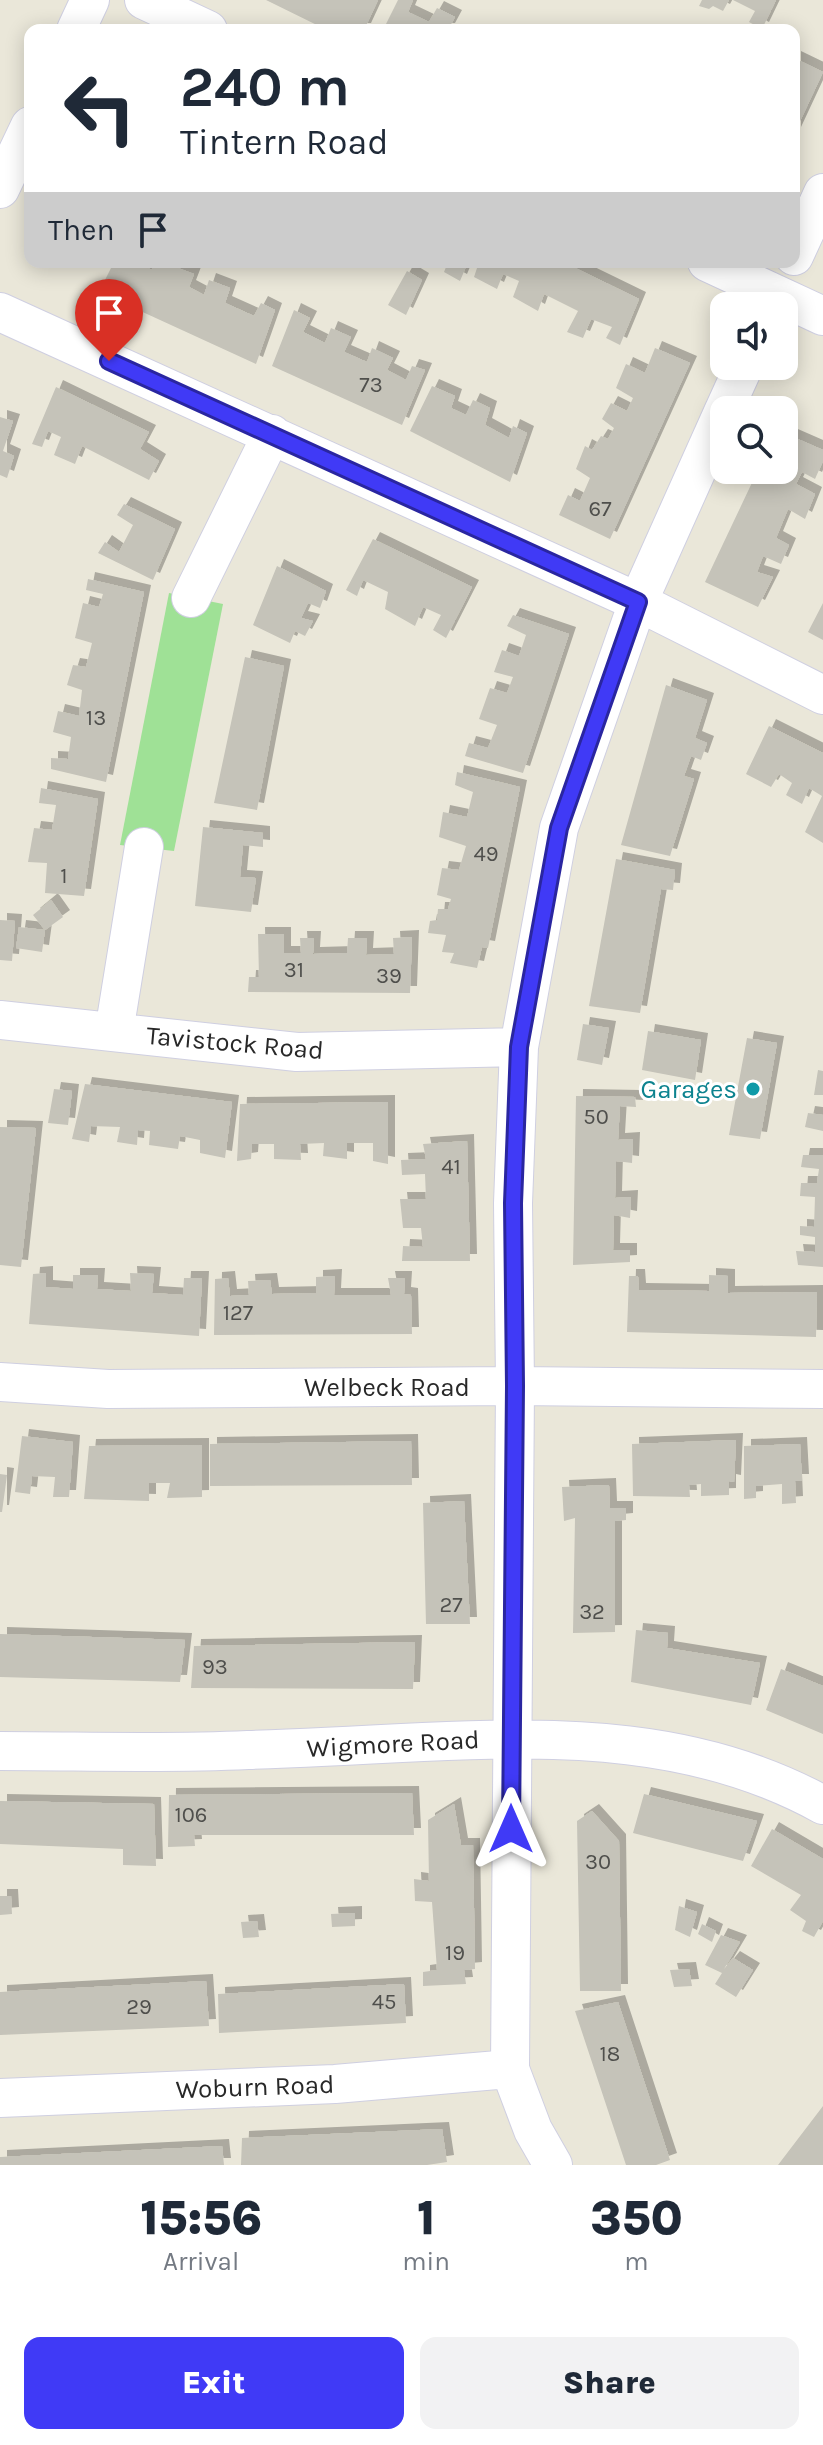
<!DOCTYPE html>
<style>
:root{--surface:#fff;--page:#f2f2f3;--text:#1f2937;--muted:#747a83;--accent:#403af6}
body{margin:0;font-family:Karla,sans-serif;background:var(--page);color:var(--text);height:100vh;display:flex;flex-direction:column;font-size:30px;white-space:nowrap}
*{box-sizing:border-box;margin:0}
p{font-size:26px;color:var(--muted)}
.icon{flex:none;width:44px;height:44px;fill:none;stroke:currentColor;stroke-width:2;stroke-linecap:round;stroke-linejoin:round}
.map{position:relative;height:2165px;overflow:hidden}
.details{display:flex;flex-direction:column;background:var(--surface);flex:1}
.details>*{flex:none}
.hud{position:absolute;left:24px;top:24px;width:776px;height:244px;border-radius:16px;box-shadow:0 4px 20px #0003;background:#fff;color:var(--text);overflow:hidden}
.fabs{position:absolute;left:710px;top:292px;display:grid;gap:16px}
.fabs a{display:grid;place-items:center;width:88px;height:88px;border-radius:16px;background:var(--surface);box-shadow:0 4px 20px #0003;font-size:40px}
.pin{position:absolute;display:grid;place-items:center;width:68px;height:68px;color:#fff;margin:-82px -34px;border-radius:50% 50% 50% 0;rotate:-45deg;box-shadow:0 0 8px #0007}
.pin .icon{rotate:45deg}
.me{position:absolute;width:88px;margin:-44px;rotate:0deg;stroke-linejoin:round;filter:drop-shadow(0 0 6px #0008)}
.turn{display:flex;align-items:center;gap:28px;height:168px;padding:0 24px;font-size:36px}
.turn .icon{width:104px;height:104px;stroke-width:2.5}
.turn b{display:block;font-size:56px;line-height:68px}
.then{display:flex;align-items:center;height:76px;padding:0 24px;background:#0003;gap:16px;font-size:30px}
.eta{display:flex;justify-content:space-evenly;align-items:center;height:136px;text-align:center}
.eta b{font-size:48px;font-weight:800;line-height:56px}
.button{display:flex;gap:16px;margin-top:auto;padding:16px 24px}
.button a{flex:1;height:92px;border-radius:16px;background:var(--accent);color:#fff;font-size:32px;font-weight:800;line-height:92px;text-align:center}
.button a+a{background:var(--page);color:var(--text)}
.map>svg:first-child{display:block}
</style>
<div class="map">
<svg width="823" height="2165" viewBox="0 0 823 2165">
<defs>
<filter id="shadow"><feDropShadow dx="7" dy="-7" stdDeviation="0" flood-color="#0004"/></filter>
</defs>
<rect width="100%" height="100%" fill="#eae7d9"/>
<path fill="#9fe196" d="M169 593 223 604 174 851 120 845Z"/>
<path fill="#c5c3b9" filter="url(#shadow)" d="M266 0H378L364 30H327Z
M398 0H413L408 12 429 22 437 8 455 17 448 30H383Z
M702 0H729L723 11 713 6 709 9 699 6Z
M733 0H776L762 29 749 22 755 11Z
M794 58 823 72 794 134Z
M114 262H135L152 270 155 262H162L194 274 189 287 204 295 209 280 230 288 225 303 254 316 261 303 275 310 256 364 99 292Z
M448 262H468L460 281 444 272Z
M479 262H563L639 299 620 345 606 338 612 327 591 319 583 338 567 332 578 311 544 294 538 311 513 297 519 281 503 274 497 289 474 277Z
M407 271 422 280 406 315 388 305Z
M294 310 310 318 303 332 325 343 331 328 351 337 344 352 367 362 372 348 393 358 387 370 406 380 412 366 425 370 402 425 272 366Z
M655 348 690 363 610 539 559 515 568 495 580 501 590 478 576 469 585 446 592 450 601 436 608 439 614 428 602 419 611 403 627 411 633 398 616 388 626 364 645 373Z
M432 386 455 396 451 408 466 415 473 400 490 408 485 425 509 438 513 426 527 433 510 482 410 431Z
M56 387 149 432 140 449 159 461 149 480 82 446 75 464 54 455 61 437 48 431 42 447 32 444Z
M0 417 13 421 3 451 14 456 7 478 0 475Z
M784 433 823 450V461L815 479 802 472 796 484 815 494 805 519 788 509 776 538 789 545 781 564 763 556 757 572 773 577 758 607 705 582 758 470H784Z
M124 504 175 529 153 580 98 553 105 542 119 552 133 525 117 515Z
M373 539 472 587 446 638 433 630 441 615 423 607 415 626 385 609 388 592 363 580 357 596 346 590Z
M277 566 326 591 320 608 308 603 301 618 313 621 305 636 295 631 290 643 253 625Z
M88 579 144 592 106 782 51 769V758L68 759 71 737 53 732 58 711 79 716 82 690 67 685 73 665 86 667 92 643 75 638 83 603 99 607 103 594 86 590Z
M823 603V640L808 632Z
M513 615 569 634 523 773 465 756 469 743 488 748 497 725 479 719 490 688 507 693 513 677 494 672 502 650 519 656 526 635 507 626Z
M245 657 284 666 257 810 214 803Z
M666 685 707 700 695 738 707 743 701 760 691 756 684 776 694 779 670 856 621 845Z
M769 726 823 753V843L805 832 822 796 809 788 802 804 786 795 792 783 779 774 771 787 746 774Z
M457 772 520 787 488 948 482 947 477 968 450 963 454 953 442 952 446 935 428 933 430 921 437 920 438 909H448L451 899 437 895 442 868 459 870 466 846 439 837 443 812 467 817 473 792 455 785Z
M41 788 98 799 84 896 45 893 47 863 28 862 34 828 52 830 56 805 39 803Z
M203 827 263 833V847L243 845 240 877 256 878 251 912 195 906Z
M616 859 675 870 673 890 661 889 640 1013 589 1006Z
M51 900 63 917 45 930 33 915Z
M0 920 15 921 12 961 0 960Z
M19 927 45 930 42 952 16 948Z
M258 934H284V953H301L300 938H314L313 954 347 953 348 938H367L366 955 394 954 393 938 412 937 410 993 248 992 249 977H259Z
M583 1024 609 1028 602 1065 577 1060Z
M648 1031 701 1040 695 1080 642 1070Z
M747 1038 777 1043 760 1139 729 1135Z
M818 1070 823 1071V1095H814Z
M85 1084 232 1102 225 1158 200 1153V1140L180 1136 178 1149 149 1145 150 1131 138 1130 137 1145 117 1142 120 1127 91 1126 89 1142 72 1139Z
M54 1089 72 1091 68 1125 48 1123Z
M576 1096 635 1097 636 1107 620 1106 618 1140 633 1139 632 1163 616 1161 615 1198 631 1197 630 1218 614 1215 613 1250H630V1262L573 1265Z
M388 1102V1164L373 1161V1143H347V1159L323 1156 324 1143 300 1144 301 1160 274 1159V1144H252L251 1159 237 1161 240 1104Z
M808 1113 823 1115V1131L805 1127Z
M0 1127 36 1128 21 1267 0 1265Z
M467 1141 470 1261H402L403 1246 423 1247 421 1228H403L400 1199H426L425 1174 402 1175 401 1160 426 1159 423 1144Z
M803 1155H823V1267L798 1265 796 1251 815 1252V1237L800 1235V1226L814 1227 815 1197 800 1196 801 1183H817L819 1169 801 1167Z
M46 1273V1287L73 1289V1275H98L97 1289 131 1291 130 1273 154 1274 152 1293 183 1295 184 1278H202L199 1336 29 1324 33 1274Z
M709 1275 728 1276V1293L817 1292 816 1337 627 1332 629 1276H638L639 1290 709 1291Z
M335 1276 334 1295H391L388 1278H405L404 1294 411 1295 412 1334 214 1335 215 1279 228 1278 230 1296 249 1295 248 1281 270 1280 272 1294 316 1293V1277Z
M22 1436 73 1442 69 1497H53L55 1477 32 1476 30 1494 15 1492Z
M736 1440 734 1482 729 1481V1495L701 1496V1484L689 1485 690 1497 633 1496 632 1444Z
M411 1441 412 1485 210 1486V1444Z
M800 1444 802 1481H795L796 1503 782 1504V1484L756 1486V1498L744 1499V1446Z
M202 1445V1497L167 1498 170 1483H149V1501L84 1499 89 1446Z
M0 1474 7 1475 2 1512H0Z
M609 1485 610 1508H626V1520L615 1521V1632L573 1633 575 1518 564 1521 562 1487Z
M464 1501 470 1624H426L423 1503Z
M636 1630 668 1633 667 1648 760 1663 751 1705 631 1682Z
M0 1634 185 1640 180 1682 0 1677Z
M415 1642 413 1689 191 1688 194 1646Z
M781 1669 823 1686V1734L766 1710Z
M412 1793 414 1835H194L195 1846 168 1847 169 1795Z
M644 1794 757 1821 743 1861 633 1833Z
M0 1801 154 1804 156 1866 123 1865V1849L0 1844Z
M454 1804 461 1845H473L475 1969 464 1970 466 1984 423 1986V1972L437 1970 432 1902 415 1901 414 1879 429 1881 428 1820Z
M592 1811 619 1841 621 1991H580L577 1821Z
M772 1829 823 1859V1921L814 1937 802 1931 806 1921 790 1910 801 1895 751 1866Z
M0 1896H11L12 1914 0 1915Z
M679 1906 697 1912 690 1937 675 1930Z
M355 1913V1926L332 1927 331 1914Z
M257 1921 259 1937 243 1938 241 1922Z
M702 1924 716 1931 712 1942 698 1934Z
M721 1935 740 1942 724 1969 733 1958 753 1970 736 1997 715 1984 722 1973 705 1965Z
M689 1969 692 1986 674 1987 670 1970Z
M206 1981 209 2026 0 2035V1992Z
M404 1984 406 2023 219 2033 218 1994Z
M618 2002 670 2160 656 2165H626L575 2011Z
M823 2106V2165H778Z
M442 2129 447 2162 427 2165H241L242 2138Z
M222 2146 224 2165H0V2157Z"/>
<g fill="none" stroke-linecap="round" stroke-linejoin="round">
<g stroke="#cfcfe1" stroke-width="40">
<path id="street" d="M144 0 208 30
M76 30 90 0
M0 189 30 126
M794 256 823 193
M707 262 823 316
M0 312 638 602 823 695
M724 410 744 366
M191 598 272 434
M0 1020 297 1052 519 1047
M114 1032 144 847
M0 1382 108 1389 515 1386 823 1389
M0 1751C82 1751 166 1754 248 1750 306 1748 365 1745 423 1742 562 1736 698 1736 823 1805
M0 2098 335 2084 510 2069
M553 2165 533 2130 510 2069 515 1386 513 1203 519 1047 559 828 638 602 724 410"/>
</g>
<use href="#street" stroke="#fff" stroke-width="38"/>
</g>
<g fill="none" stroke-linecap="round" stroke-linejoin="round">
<g stroke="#2a26a0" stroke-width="20">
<path id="route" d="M109 361 638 602 559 828 519 1047 513 1203 515 1386 511 1829"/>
</g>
<use href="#route" stroke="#403af6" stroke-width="14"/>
</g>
<circle fill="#0f9aa8" stroke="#fff" stroke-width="3" cx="753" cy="1089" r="8"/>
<g text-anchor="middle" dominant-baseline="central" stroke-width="6" stroke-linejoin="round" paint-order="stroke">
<g font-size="22" fill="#4f4f4c">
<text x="371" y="385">73</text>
<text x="600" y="509">67</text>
<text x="96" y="718">13</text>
<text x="486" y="854">49</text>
<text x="64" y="876">1</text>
<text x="294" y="970">31</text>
<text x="389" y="976">39</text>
<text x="596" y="1117">50</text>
<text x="451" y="1167">41</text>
<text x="238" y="1313">127</text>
<text x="451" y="1605">27</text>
<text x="592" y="1612">32</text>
<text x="215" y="1667">93</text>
<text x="191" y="1815">106</text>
<text x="598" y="1862">30</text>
<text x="455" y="1953">19</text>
<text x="384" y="2002">45</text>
<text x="139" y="2007">29</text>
<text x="610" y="2054">18</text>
</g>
<g font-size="26" fill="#282828" stroke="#fff">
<text transform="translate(235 1043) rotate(5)">Tavistock Road</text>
<text x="387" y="1387">Welbeck Road</text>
<text transform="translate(393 1744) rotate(-3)">Wigmore Road</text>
<text transform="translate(255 2087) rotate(-2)">Woburn Road</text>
</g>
<g font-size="26" fill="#0d838f" stroke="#fff" text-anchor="end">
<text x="737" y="1089">Garages</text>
</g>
</g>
</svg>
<div class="fabs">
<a><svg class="icon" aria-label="sound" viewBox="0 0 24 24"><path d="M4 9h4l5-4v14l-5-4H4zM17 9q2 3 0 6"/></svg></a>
<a><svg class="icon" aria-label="search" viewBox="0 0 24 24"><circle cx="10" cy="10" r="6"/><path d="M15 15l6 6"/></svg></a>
</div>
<div class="pin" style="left:109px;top:361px;background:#d93025"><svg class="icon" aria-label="arrive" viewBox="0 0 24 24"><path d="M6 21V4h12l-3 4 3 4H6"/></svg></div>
<svg class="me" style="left:511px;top:1829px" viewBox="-20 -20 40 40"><path d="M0-17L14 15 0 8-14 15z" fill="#403af6" stroke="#fff" stroke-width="4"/></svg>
<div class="hud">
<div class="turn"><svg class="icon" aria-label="left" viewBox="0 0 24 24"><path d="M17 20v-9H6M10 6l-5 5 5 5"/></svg><div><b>240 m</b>Tintern Road</div></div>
<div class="then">Then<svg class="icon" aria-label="arrive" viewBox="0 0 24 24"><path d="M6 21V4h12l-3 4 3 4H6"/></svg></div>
</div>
</div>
<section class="details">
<div class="eta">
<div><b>15:56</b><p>Arrival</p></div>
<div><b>1</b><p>min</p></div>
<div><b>350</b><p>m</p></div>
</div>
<div class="button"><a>Exit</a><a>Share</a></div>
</section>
